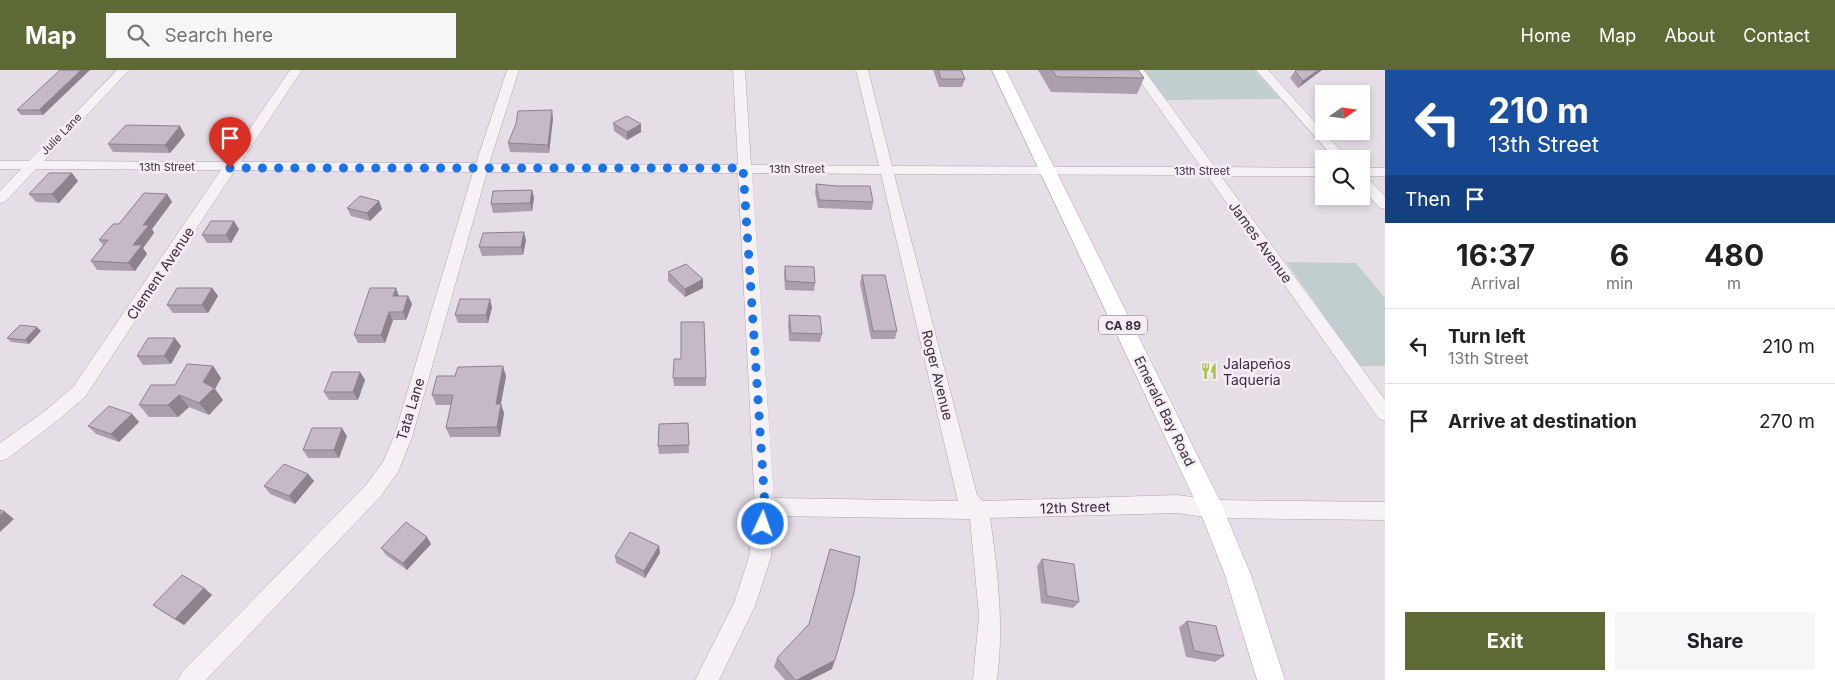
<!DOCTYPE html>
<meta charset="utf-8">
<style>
:root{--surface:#fff;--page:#f6f6f6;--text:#202124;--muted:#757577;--line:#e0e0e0;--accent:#5e6a36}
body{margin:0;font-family:Inter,sans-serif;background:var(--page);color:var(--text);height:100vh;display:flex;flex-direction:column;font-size:19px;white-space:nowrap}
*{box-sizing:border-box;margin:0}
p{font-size:16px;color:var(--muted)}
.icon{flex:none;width:28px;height:28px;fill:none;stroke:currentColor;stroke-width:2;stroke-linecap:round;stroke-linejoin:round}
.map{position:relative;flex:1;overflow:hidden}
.panel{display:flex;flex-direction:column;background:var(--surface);width:450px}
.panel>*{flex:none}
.hud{background:#1a4fa0;color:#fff;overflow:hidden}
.needle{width:32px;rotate:76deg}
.fabs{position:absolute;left:1315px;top:15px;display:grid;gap:10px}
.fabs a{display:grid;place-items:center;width:55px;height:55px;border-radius:0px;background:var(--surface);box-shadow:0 2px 8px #0003;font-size:25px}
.pin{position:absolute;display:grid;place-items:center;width:42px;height:42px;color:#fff;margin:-51px -21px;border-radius:50% 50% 50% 0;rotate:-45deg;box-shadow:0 0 5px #0007}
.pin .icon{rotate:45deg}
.me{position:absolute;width:55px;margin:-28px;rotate:3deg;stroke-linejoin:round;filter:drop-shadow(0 0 4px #0008)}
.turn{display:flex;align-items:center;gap:18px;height:105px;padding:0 20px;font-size:22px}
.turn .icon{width:65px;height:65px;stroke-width:2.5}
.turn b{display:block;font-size:35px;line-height:42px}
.then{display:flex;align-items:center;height:48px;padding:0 20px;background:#0003;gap:10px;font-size:19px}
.eta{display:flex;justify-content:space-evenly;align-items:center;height:85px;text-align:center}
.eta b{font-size:30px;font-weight:700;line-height:35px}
.primary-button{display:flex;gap:10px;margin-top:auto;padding:10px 20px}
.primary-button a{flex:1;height:58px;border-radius:0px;background:var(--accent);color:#fff;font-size:20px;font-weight:700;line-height:58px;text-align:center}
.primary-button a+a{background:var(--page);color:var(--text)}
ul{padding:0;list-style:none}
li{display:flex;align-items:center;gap:15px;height:75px;padding:0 20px;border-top:1px solid var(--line)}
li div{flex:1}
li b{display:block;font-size:19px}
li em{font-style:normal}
header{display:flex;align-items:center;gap:30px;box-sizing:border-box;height:70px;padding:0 25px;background:var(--accent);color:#fff}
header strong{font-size:24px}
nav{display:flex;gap:28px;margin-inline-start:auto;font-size:18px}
.search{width:350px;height:45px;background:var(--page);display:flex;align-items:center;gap:12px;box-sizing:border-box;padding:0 18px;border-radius:0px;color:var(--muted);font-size:19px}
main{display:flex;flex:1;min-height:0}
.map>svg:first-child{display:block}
</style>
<header>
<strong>Map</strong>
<div class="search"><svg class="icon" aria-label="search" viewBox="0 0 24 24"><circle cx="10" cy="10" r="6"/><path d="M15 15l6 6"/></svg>Search here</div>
<nav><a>Home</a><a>Map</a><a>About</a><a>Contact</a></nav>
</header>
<main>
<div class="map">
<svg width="1385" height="610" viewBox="0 0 1385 610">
<rect width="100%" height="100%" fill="#e6dee7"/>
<path fill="#c0ced0" d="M1143 0H1254L1280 29 1164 30Z
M1286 192 1356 193 1385 228V296H1360Z"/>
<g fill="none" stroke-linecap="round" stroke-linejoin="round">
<g stroke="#b0a4b0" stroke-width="1">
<path id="minor" d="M117 0H129L44 91 227 92 290 0H302L241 92 476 93 507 0H519L489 94 738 95 733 0H745L751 95 879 96 856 0H868L892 96 1201 97 1132 0H1144L1215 97 1324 98V106H1221L1385 330V351L1379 349 1207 105 894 104 977 425 983 431 1178 425 1211 430 1385 432V450L1211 448 1178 443 990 448C998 503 1004 555 997 610H973L979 546 970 449 774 446 771 487 755 536 719 610H695L734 533 749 487 755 437 738 103 487 102 412 367 398 402 380 427 206 610H178L182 602 366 415 383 392 394 367 473 102 235 100 85 327 57 351 7 389 0 391V373L45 341 73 317 221 100 36 99 5 132 0 133V121L21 99H0V91H29ZM752 103 881 104 958 431 774 428Z
M1256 0H1268L1348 89H1335Z
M1361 98H1385V106H1366L1385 127V139L1380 138 1361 118Z"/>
</g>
<g stroke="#b19fb1" stroke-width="1">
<path id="major" d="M992 0H1006L1220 431 1251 505 1285 610H1257L1225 505 1199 439Z"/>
</g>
<use href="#minor" fill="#f5f1f5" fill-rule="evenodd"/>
<use href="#major" fill="#fff" fill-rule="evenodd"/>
</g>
<path fill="#aa9faa" d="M60 0 43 45H21L17 40Z
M933 0H961L965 9 962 17H939Z
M1038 0H1138L1144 8 1137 24 1051 22Z
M1322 0 1298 18 1290 8 1295 1Z
M553 48 549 83 510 82 508 73Z
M613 53 641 62 627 70 614 61Z
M185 65 170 83 113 82 108 74Z
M78 111 59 133 36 132 29 124Z
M816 114 837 116 873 132 872 140 818 138 815 122Z
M532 120 534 128 532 141 493 143 491 134Z
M167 124 172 132 152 159 154 163 143 178 147 184 135 201 97 200 91 191 103 175 99 170 119 154Z
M379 131 382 139 370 151 351 146 347 138Z
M239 159 231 173H207L202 165Z
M526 170 523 185 482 186 479 177Z
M785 196 815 213 814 221 785 220 784 204Z
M668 202 703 218 685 227 668 211Z
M862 205 897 261 895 269H871L860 213Z
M212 218 218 226 208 243H173L167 235Z
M399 226H408L412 234 406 250H393L385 273H358L354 265Z
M492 237 488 253H458L455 245Z
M789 245 822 264 820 272 789 271 788 254Z
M41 261 29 274 11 272 7 268Z
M181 276 171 294 143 295 137 286Z
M213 296 221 308 215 319 223 330 209 345 189 337 178 347H149L139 335 175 315Z
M360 302 365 310 358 330H329L324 322Z
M506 306 501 334 504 343 500 367H450L446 358 451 335H436L432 325Z
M673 308H706V316H674Z
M132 344 139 352 119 372 96 364 88 356Z
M688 353 689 383 659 384 658 376Z
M347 366 339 388H308L303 380Z
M308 404 314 411 295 434 270 424 264 416Z
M431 474 407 500 386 485 381 478Z
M659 476 660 483 645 508 616 493 615 486Z
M1042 489 1079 532 1073 538 1041 533 1037 496Z
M204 518 212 525 184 555 161 541 153 535Z
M1187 551 1224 586 1215 592 1186 587 1179 557Z
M777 588 832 599 810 610H785L774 597Z"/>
<path fill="#8b828b" d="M81 0H90L43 45 39 40Z
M1318 0H1322L1298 18 1303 11Z
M552 40 553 48 549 83 548 75Z
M641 54V62L627 70V62Z
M180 56 185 65 170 83 165 75Z
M72 103 78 111 59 133 52 124Z
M532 120 534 128 532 141 530 133Z
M167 124 172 132 152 159 154 163 143 178 147 184 135 201 128 193 133 175 143 155Z
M379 131 382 139 370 151 367 143Z
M234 151 239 159 231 173 226 165Z
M524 162 526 170 523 185 521 177Z
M703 209V218L685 227V219Z
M212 218 218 226 208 243 202 235Z
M396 218 399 226H393Z
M408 226 412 234 406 250 403 242Z
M490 229 492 237 488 253 486 245Z
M389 242 393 250 385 273 381 265Z
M37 257 41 261 29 274 25 270Z
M175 268 181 276 171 294 164 286Z
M213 296 221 308 215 319 223 330 209 345 199 333 203 312Z
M503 296 506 306 499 343 496 334Z
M360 302 365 310 358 330 353 322Z
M179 325 189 337 178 347 168 335Z
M501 334 504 343 500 367 497 357Z
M132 344 139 352 119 372 111 364Z
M342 358 347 366 339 388 334 380Z
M308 404 314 411 295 434 289 426Z
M4 441 14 449 0 462V446Z
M427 467 431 474 407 500 403 493Z
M659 476 660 483 645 508 644 501Z
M204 518 212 525 184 555 175 549Z
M835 590 832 599 810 610H797Z"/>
<path fill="#c6b9c6" stroke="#8b828b" d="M60 0H81L39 40H17Z
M938 0H961L965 9H941Z
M1052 0H1138L1144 8 1057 7Z
M1297 0H1318L1303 11 1295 1Z
M552 40 548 75 508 73 516 54 518 41Z
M627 46 641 54 627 62 613 53Z
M126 55 180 56 165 75 108 74Z
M49 103H72L52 124H29Z
M816 114 837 116H870L873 132 819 130Z
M532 120 530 133 491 134 493 121Z
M144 123 167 124 143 155H149L133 175H142L128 193 91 191 108 170H99L113 154H119Z
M360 126 379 131 367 143 347 138Z
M211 151H234L226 165H202Z
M524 162 521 177H479L483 163Z
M686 194 703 209 685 219 668 202Z
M785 196 814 197 815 213 786 211Z
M862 205H885L897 261H873Z
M177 218H212L202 235H167Z
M370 218H396L393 226H408L403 242H389L381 265H354Z
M460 229H490L486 245H455Z
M789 245 820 246 822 264 791 263Z
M681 252H704L706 308H673L674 289H681Z
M20 255 37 257 25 270 7 268Z
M148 268H175L164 286H137Z
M187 294 213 296 203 312 214 318 199 333 179 325 168 335H139L151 315H175Z
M503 296 496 334H501L497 357 446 358 453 325H432L437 306H455L458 297Z
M332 302H360L353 322H324Z
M109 336 132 344 111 364 88 356Z
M688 353 689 375 658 376 659 354Z
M312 358H342L334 380H303Z
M284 394 308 404 289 426 264 416Z
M0 440 4 441 0 446Z
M406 452 427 467 403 493 381 478Z
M630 462 659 476 644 501 615 486Z
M830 479 860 487 854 523 835 590 797 610H795L777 588 809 554Z
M1042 489 1074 494 1079 532 1047 526Z
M182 505 204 518 175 549 153 535Z
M1187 551 1216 556 1224 586 1194 581Z"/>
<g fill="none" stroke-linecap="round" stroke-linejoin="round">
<path stroke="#1a73e8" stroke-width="9" stroke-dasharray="0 16.2" d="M230 98H743L765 437 763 454"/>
</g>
<defs>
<g id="restaurant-bare" transform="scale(1.35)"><path d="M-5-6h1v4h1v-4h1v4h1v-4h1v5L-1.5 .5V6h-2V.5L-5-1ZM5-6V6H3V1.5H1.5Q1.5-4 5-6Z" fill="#a9c34c" stroke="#f4eef4" stroke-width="2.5" paint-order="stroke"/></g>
</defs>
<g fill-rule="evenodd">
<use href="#restaurant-bare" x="1209" y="301"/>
</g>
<g text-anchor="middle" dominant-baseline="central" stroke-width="5" stroke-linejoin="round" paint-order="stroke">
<g font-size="11" fill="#3c293c" stroke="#f4eef4">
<text transform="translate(61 64) rotate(-46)">Julie Lane</text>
<text x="167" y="97">13th Street</text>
<text x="797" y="99">13th Street</text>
<text x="1202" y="101">13th Street</text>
</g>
<rect fill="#f4eef4" stroke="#736473" stroke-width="1" x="1099" y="245.5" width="48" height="19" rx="4"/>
<g font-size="12" font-weight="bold" fill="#3c293c">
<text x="1123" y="255">CA 89</text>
</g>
<g font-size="14" fill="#3c293c" stroke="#f4eef4">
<text transform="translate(1261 172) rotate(54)">James Avenue</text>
<text transform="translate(160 203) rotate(-56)">Clement Avenue</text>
<text transform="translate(938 305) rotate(76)">Roger Avenue</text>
<text transform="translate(410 339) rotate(-73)">Tata Lane</text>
<text transform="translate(1165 341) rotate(64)">Emerald Bay Road</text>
<text transform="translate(1075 437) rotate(-2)">12th Street</text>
</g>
<g font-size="14" fill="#3c293c" stroke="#f4eef4" text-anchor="start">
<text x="1223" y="293">Jalapeños<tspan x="1223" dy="16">Taqueria</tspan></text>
</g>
</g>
</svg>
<div class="fabs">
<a><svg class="needle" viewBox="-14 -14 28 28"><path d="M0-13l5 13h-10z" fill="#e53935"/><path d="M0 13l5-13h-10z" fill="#757577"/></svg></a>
<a><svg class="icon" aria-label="search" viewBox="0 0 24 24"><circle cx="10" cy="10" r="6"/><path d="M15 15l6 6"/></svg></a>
</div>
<div class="pin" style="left:230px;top:98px;background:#d93025"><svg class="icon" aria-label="arrive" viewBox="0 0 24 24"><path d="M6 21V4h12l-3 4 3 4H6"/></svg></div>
<svg class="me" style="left:763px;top:454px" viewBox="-20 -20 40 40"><circle r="17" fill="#1a73e8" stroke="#fff" stroke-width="3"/><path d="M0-11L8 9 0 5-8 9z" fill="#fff"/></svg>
</div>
<section class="panel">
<div class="hud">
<div class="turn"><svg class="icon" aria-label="left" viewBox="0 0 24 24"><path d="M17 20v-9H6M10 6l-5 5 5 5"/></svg><div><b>210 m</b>13th Street</div></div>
<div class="then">Then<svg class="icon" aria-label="arrive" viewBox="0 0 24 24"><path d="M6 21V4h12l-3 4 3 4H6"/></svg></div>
</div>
<div class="eta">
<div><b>16:37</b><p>Arrival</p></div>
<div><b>6</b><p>min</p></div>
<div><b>480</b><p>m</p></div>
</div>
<ul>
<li><svg class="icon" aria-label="left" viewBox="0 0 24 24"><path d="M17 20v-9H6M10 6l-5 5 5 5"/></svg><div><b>Turn left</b><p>13th Street</p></div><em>210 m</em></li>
<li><svg class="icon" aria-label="arrive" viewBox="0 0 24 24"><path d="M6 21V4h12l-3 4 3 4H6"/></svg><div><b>Arrive at destination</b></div><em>270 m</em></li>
</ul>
<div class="primary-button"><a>Exit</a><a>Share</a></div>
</section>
</main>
